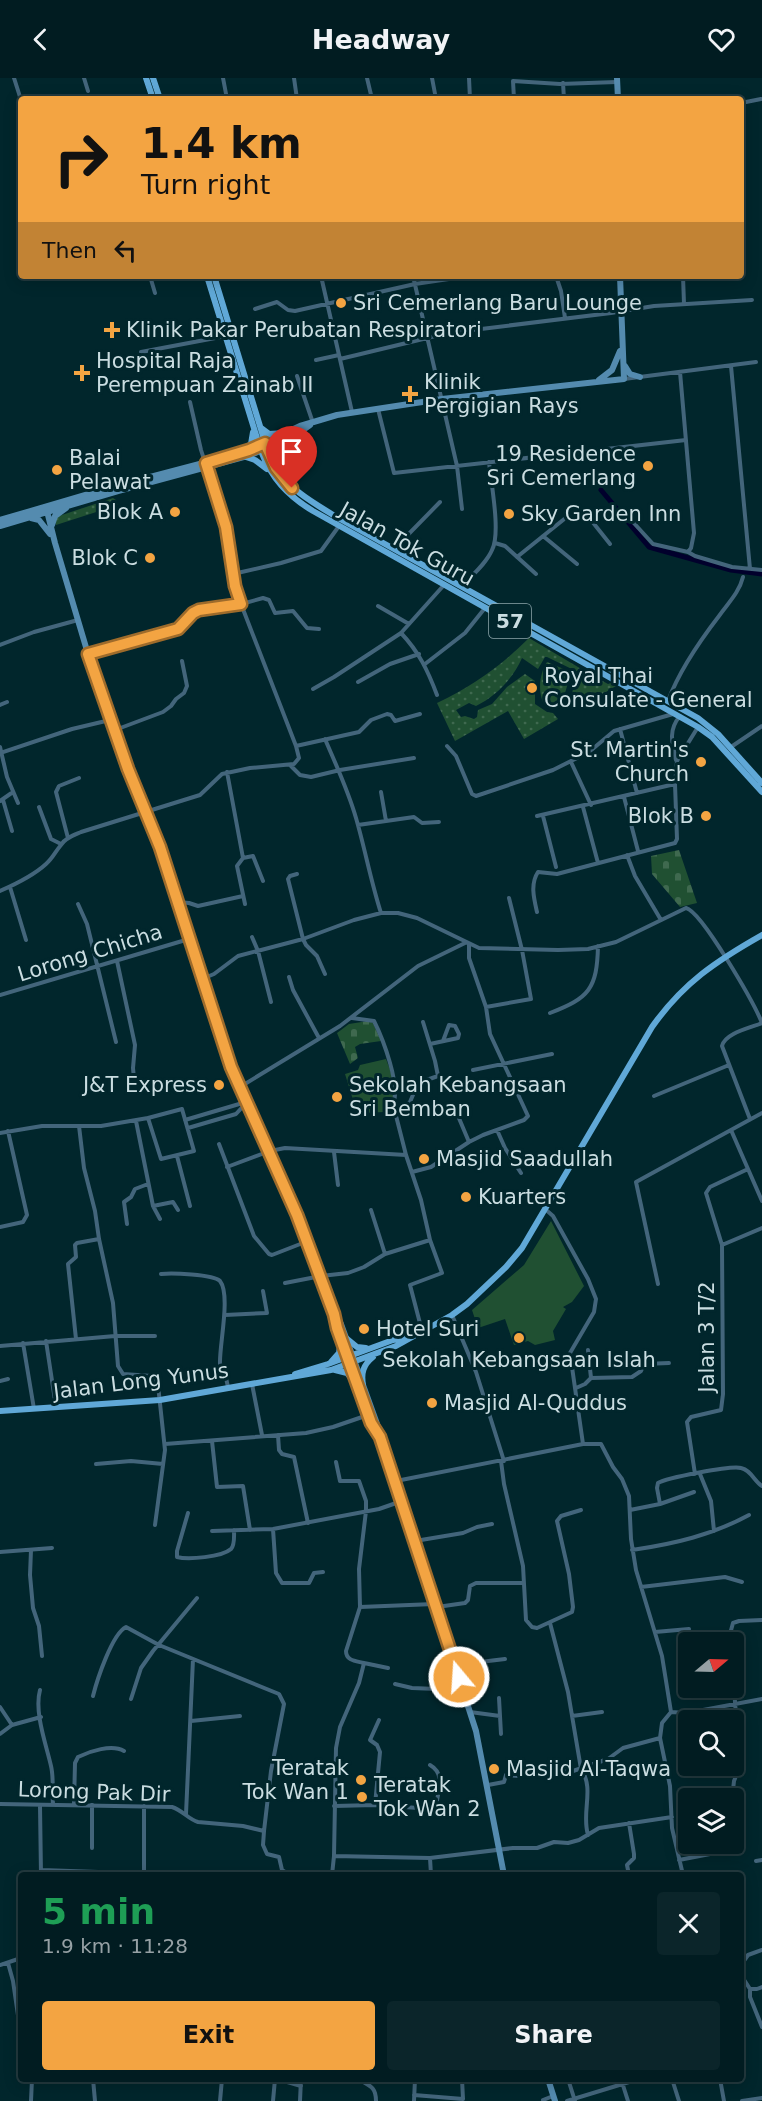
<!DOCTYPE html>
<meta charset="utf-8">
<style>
:root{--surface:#011c21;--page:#0b252a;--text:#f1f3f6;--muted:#96a1a5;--line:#233a3f;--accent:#f3a442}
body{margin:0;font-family:"DejaVu Sans",sans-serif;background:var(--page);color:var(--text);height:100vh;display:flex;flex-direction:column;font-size:22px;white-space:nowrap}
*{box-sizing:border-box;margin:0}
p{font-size:20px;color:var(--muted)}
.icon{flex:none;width:33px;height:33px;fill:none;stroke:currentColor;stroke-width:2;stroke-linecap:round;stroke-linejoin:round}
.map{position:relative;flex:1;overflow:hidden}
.sheet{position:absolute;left:18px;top:1794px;width:726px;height:210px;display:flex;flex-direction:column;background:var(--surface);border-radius:6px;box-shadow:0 3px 15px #0003,0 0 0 2px var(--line)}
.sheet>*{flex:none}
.hud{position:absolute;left:18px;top:18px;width:726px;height:183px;border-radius:6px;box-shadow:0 3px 15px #0003,0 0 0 2px var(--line);background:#f3a442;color:#111;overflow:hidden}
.needle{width:39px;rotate:71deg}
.controls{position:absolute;left:678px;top:1554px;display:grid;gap:12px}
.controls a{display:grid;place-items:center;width:66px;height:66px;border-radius:6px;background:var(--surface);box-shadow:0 3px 15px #0003,0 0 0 2px var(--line);font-size:30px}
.pin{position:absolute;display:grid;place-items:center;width:51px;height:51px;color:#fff;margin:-62px -26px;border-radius:50% 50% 50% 0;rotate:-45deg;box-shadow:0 0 6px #0007}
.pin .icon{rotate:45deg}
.me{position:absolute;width:66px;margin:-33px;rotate:342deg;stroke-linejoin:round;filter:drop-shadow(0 0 4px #0008)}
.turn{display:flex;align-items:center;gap:21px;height:126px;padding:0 24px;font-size:27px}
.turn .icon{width:78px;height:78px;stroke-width:2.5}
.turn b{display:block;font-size:42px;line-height:51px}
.then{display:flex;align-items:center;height:57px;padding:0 24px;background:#0003;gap:12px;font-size:22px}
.round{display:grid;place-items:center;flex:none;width:63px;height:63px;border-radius:6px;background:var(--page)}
.headline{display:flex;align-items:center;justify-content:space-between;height:102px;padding:0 24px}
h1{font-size:36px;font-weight:600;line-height:45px;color:#1e9e55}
.button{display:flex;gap:12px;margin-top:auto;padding:12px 24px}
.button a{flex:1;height:69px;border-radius:6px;background:var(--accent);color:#111;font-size:24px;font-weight:600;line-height:69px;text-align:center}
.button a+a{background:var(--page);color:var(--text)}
header{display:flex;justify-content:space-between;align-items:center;height:78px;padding:0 24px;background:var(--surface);font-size:27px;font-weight:600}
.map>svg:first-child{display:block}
</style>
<header><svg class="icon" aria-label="back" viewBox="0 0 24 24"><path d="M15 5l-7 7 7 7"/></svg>Headway<svg class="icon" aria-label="heart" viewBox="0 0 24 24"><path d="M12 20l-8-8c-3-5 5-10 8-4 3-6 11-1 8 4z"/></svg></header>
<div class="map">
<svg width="762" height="2023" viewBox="0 0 762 2023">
<defs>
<pattern id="green-dots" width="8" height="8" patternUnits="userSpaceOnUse" patternTransform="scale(1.5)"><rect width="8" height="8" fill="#205032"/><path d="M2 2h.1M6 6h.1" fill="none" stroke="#3f694f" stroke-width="1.8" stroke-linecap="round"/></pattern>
<pattern id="cemetery-stones" width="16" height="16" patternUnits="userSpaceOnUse" patternTransform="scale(1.5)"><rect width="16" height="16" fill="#205032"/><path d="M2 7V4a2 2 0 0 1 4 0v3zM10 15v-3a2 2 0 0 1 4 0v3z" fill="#3f694f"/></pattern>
</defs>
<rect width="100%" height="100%" fill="#01262c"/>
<path fill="url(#green-dots)" d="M113 420 116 422 118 427 56 447V440L59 438Z
M529 560 583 592 578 594 547 579H545L538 591 522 580C513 600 497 618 476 628L469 625 456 632 461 639 465 638 474 641 477 639 478 632 492 626 507 609 525 596 535 603V626L547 634 553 635 558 641 524 661 508 633 455 663 437 625C473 608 501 588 529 560Z
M547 584 566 592 568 605 562 625 551 630 546 629C537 617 539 596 547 584Z
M588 595 608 606 611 605 616 608 589 624 571 622 574 605Z"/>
<path fill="url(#cemetery-stones)" d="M679 772 697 825 680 829 652 796 651 778Z
M368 943 373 945 381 963 360 966 355 969 358 980 350 986 337 955 349 946Z"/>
<path fill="#205032" d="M386 981 392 997 395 1020 383 1024 386 1034 357 1035 345 996 358 992 360 987Z
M551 1143 584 1208 572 1224 563 1229 566 1231 553 1253 555 1262 535 1267 528 1263 514 1267 505 1241 478 1250 472 1232 524 1187Z"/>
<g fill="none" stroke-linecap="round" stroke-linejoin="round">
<path stroke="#01002c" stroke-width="5" d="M601 412 649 469 731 492 762 496"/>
<path stroke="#43657b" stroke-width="4" d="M14 0 21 22
M84 0 88 13
M223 0 227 21
M294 0 297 21
M367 0 372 21
M432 0 436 21
M469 0 470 21
M563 5 564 21
M514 21 513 3 560 6 617 4
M741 25 761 21
M150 198 155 215
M321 198 352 334
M413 198 457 388 462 431
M556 198 561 213 565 240
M683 198 684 226
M255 231 277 224 288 232 295 233 415 206 469 198
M141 274 226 258
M340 281 448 255 611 235 654 228 752 222
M316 282 339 277
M731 288 750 491
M680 294 694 455 691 470 688 474
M297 298 313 345
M624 301 756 284
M378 331 394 395 686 362
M632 443 653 466 688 474 695 478 732 489 762 492
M543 458 577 486
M495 465 505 468 536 496
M394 471 440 424
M517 479 578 430 583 432 610 466
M233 496 281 485 321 473 339 448
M462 508C472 497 486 486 492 472 501 455 491 405 489 384
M378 528 409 546
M401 555C419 574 428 593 437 617
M0 567 34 554 78 542
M88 576 178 551 193 535 199 532 212 529H231L263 520 269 522 275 535 293 533 307 550 319 551
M425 586 465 555 485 530
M358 604 390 586 419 576
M313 611 334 599 401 555 444 507
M668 623C679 593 699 564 719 538 728 525 739 515 743 499
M0 627 7 624
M620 651 637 715
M115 652 163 634 171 628 176 621 184 615 187 608 182 583
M325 661C336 687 348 712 356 740 365 771 371 804 381 835
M296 668 359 654 371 642 387 636 391 637 395 643 420 636
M447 668 456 678 472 716 476 718 553 692 589 674 614 653 673 636
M0 669 7 699 18 725
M731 669 762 648
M0 675 72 651 110 642
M676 682C672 665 668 652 680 638
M571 684 591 727
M291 688 300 697 311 699 340 692 414 680
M227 694 243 780 237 788 245 826
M381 714 386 743
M624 719 638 773
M3 722 12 753
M0 723 13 714
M39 729 51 761 61 766
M583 729 598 785
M537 738 675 706
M543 738 556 789
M358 747 414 739 422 745 439 744
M68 760 56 714 59 708 79 700
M627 777 635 798 661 842
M243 780 253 778 263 803
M297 796 290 798 288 801 303 861 306 867 317 878 325 896
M10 809 26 862
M0 813C16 806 33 798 46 786 53 780 55 774 61 767 65 760 74 757 81 754L200 717 222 696 250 690 294 686 299 680 296 668 241 526 235 508 226 449 201 372 190 324
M178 824 189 825 198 828 243 818
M78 826 87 846 116 964
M537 834C534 821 530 806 538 794L557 796 675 765 677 761 675 706 677 683 698 649
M252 859 258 873 271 924
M117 883 135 967 133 990 135 1012
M289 899 293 912 319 960
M202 901 214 896 238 878 303 861 354 842 381 835H398L417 840 479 870 558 872 588 871 616 864 686 830C702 834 754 925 762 945
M0 917 189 861
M486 929 531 921 522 872 509 820
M550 935C589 920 597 911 598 868
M352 940 374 943C383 961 401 1008 393 1026L406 1077 421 1122 430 1162 442 1195 410 1207 422 1253
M430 966 458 960 459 956 455 948 449 947 443 963
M473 992 552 976
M240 1009 340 948 418 888 465 865
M654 1018 729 987
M453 1026 469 1064
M396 1036 410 1024 418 1005 438 998 435 983 423 944
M750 1041 722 968C725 955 750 950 762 945
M185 1042 246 1024
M136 1043 153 1128 173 1124 178 1132
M79 1048 84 1090 95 1133 99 1161 113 1225 118 1288 123 1296 152 1298 158 1307 165 1372 155 1447
M188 1050 236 1036 247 1024
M497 1052 505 1070 521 1095
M0 1055 42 1048H101L148 1040 182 1031 194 1073 161 1081 148 1040
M219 1066 254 1158 269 1176 272 1177 308 1163
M334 1074 338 1107
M177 1078 190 1128
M227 1089 270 1073 285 1070 406 1077
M748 1091 762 1123
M412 1094 431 1089 469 1064 483 1057 524 1042 528 1038 490 956 486 929 469 880V866
M153 1128 160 1141
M371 1132 385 1176
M127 1146 124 1124 131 1119 135 1111 148 1106
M0 1149 23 1144 27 1137 8 1053
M722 1167 762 1150
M161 1196C171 1195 213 1196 220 1203 231 1217 219 1268 220 1286L224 1291 228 1309
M285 1205 321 1198 348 1195 364 1189 385 1176 430 1162
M658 1206 636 1104 762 1035
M225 1237 267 1235 263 1213
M452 1237 476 1294 504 1383
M76 1261 68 1186 76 1179 75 1167 77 1165 99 1161
M46 1263 56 1329
M23 1265 34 1331
M0 1268 115 1258H155
M591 1300 632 1299 641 1293 644 1286 669 1285
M0 1303 8 1301
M252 1306 262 1357
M576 1310 585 1306 591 1300 588 1272
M278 1357 279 1372 282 1376 294 1379 308 1445
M212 1363 217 1409 243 1408 250 1452
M165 1366 306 1355 333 1349 368 1337
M583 1366H601L613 1389 622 1401 629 1418 631 1461 636 1492 662 1578 671 1634 662 1645 660 1660 670 1708 672 1750 683 1797
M501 1383 504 1406 523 1488 526 1542 532 1549 537 1550 572 1534 573 1529 569 1496 557 1443 561 1438 581 1432
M96 1386 131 1383 163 1386
M695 1396 687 1344 691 1339 721 1332 723 1316 722 1167 706 1115 710 1109 748 1091 731 1052
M700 1396 711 1423 714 1453
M396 1403 583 1366 570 1275 594 1234 596 1221 588 1201 553 1138 545 1131
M660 1426 657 1410 658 1405C666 1400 732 1387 741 1390 751 1392 754 1403 762 1408
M630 1432 660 1426 694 1414
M188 1435 177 1473V1479C188 1482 222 1479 231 1471 235 1467 234 1458 234 1452
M273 1451 276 1495 282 1505H309L314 1495 323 1494
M212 1453 273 1451 379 1431 402 1423
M415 1463 463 1455 477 1449 492 1446
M31 1472 30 1497 33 1530 39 1548 42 1578
M632 1472C674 1466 712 1457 749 1437
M0 1474 52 1470
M641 1509 725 1499 742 1504
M360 1529 434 1526
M437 1529 465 1525 468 1522 470 1508 476 1505H523
M550 1545 568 1614 581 1691C595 1711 581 1734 588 1757
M655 1554 689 1551
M732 1564 730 1556 733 1545 739 1543 762 1542
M364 1585 388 1590
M734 1585 735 1626 742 1683 734 1703 733 1712 740 1753 734 1761
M455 1587 505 1581
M395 1606 412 1610 462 1612
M40 1612C34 1634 46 1666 51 1688 54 1700 52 1714 53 1727
M93 1618C97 1602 112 1556 126 1549L159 1567 279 1616 284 1626 271 1693 264 1753 263 1767 267 1776 279 1779 282 1792 285 1794 310 1797
M131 1621 141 1590 153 1573 197 1520
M0 1629 12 1647
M470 1634 500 1638 499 1620
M671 1634 687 1635 762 1621
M500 1638 501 1656
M572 1638 602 1634
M191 1643 240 1638
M0 1656 12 1647 41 1639
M488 1707 504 1704 506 1697 519 1698 530 1694 573 1693 608 1681 623 1670 660 1660
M0 1726 172 1729C182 1732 188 1741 198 1744L243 1748 264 1753
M74 1726 75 1685 78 1679C90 1673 112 1666 124 1673
M92 1727V1770
M375 1727 380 1674 377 1667 370 1662 379 1642
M40 1728 41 1797
M144 1728V1796
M334 1728 375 1727 433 1731 436 1728C438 1713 446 1696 430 1687
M186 1736 193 1581
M334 1778 430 1780 513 1770H537L554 1764 568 1765 579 1762 599 1750 672 1739
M430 1780 431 1797
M679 1782 710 1776 727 1766
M756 1783 762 1782
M42 1792 155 1796 212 1795 227 1797
M332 1797 334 1778 336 1670 340 1649 359 1605 364 1585C356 1583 346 1583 346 1573L360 1529 359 1491 366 1433V1423L359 1403H340L336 1384
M629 1797 627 1787 634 1780V1776L629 1745
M8 1885 13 1903 21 1958
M0 1887 21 1880
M741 1887 748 1877 762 1872
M741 1897 750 1911H757L762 1909
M750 1911V1919L762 1949
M93 2001 95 2023
M277 2001 301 2008
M358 2001C369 2008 376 2008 376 2023
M462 2001 463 2021
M568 2001 575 2023
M621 2001 628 2023
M672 2001 679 2023
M720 2001 724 2023
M414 2017 463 2021
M31 2023 32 2001
M220 2023 222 2001
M273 2023 275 2001
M300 2023 301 2001
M414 2023 415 2001
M544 2023 543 2022 553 2018
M567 2023 639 2001
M742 2023 762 2020"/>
<path stroke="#548baf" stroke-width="6" d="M617 0 618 21
M625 288 630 296 640 299
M599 302 612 292 620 273
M46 429 55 465 88 576 128 691 160 769 222 964 308 1163 371 1345 380 1359
M31 440 39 442 50 456
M0 442 116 408 230 378 249 372 300 348 337 337 442 321 624 301 620 198
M52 447 55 438 66 430
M0 448 118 413 251 377 303 352 310 347
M336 1239 341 1246 376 1343 476 1653 504 1797
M548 2001 555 2023"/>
<path stroke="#60a8d7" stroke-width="6" d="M146 0 153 21
M153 0 160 21
M207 198 261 373C271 400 288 418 313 433L698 649 712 659 762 714
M214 198 267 371C284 410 305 420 340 441L698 640 718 656 762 705
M261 350 269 356 285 355
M234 377 251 366 253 354
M246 379 255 382 267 391
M275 385 276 373 281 363
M346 1260 357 1269 366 1270
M331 1284 339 1275 341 1262
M335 1292 347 1295 358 1308
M295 1296 328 1286 393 1262 405 1260
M363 1307C361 1295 363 1287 373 1279
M0 1333 160 1322 331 1292 396 1268 452 1237 467 1226 506 1189 522 1170 652 949C683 905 716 883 762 857"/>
</g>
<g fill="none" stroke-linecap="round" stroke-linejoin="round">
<g stroke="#9e6b2b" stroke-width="15">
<path id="route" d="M292 410 276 390 265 365 249 372 206 385 226 449 235 508 241 526 199 532 193 535 178 551 88 576 128 691 160 769 231 989 297 1137 334 1236 337 1250 371 1345 380 1359 459 1599"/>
</g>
<use href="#route" stroke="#f3a442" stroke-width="10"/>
</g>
<g fill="#f3a442" stroke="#01262c" stroke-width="2">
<circle cx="341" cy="225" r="6"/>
<path d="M109 243h6v6h6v6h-6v6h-6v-6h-6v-6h6z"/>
<path d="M79 286h6v6h6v6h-6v6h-6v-6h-6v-6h6z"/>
<path d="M407 307h6v6h6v6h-6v6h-6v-6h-6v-6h6z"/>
<circle cx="648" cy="388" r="6"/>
<circle cx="57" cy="392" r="6"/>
<circle cx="175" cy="434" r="6"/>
<circle cx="509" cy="436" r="6"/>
<circle cx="150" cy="480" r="6"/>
<circle cx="532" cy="610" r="6"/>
<circle cx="701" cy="684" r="6"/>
<circle cx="706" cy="738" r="6"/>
<circle cx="219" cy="1007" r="6"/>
<circle cx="337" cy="1019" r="6"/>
<circle cx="424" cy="1081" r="6"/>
<circle cx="466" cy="1119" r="6"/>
<circle cx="364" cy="1251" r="6"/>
<circle cx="519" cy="1260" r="6"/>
<circle cx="432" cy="1325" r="6"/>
<circle cx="494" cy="1691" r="6"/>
<circle cx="361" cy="1702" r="6"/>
<circle cx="362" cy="1719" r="6"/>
</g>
<g text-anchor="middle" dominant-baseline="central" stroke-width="6" stroke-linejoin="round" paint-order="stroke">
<rect fill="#01262c" stroke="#8ea6ab" stroke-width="1.5" x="489" y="526" width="42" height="34" rx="4.5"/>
<g font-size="20" font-weight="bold" fill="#cadde1">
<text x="510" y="543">57</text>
</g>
<g font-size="21" fill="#cadde1" stroke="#01262c" text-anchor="start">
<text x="353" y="225">Sri Cemerlang Baru Lounge</text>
<text x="126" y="252">Klinik Pakar Perubatan Respiratori</text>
<text x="96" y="283">Hospital Raja<tspan x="96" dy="24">Perempuan Zainab II</tspan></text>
<text x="424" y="304">Klinik<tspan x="424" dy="24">Pergigian Rays</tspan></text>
<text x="636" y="376" text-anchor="end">19 Residence<tspan x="636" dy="24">Sri Cemerlang</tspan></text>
<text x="69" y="380">Balai<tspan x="69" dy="24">Pelawat</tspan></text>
<text x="163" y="434" text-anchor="end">Blok A</text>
<text x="521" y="436">Sky Garden Inn</text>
<text x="138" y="480" text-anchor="end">Blok C</text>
<text x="544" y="598">Royal Thai<tspan x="544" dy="24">Consulate - General</tspan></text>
<text x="689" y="672" text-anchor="end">St. Martin's<tspan x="689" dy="24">Church</tspan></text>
<text x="694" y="738" text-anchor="end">Blok B</text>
<text x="207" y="1007" text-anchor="end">J&amp;T Express</text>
<text x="349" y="1007">Sekolah Kebangsaan<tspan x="349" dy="24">Sri Bemban</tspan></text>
<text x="436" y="1081">Masjid Saadullah</text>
<text x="478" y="1119">Kuarters</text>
<text x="376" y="1251">Hotel Suri</text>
<text x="519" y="1282" text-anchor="middle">Sekolah Kebangsaan Islah</text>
<text x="444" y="1325">Masjid Al-Quddus</text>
<text x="349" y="1690" text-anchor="end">Teratak<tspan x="349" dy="24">Tok Wan 1</tspan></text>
<text x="506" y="1691">Masjid Al-Taqwa</text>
<text x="374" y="1707">Teratak<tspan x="374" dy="24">Tok Wan 2</tspan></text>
</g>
<g font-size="21" fill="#cadde1" stroke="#01262c">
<text transform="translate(407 466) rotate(29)">Jalan Tok Guru</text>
<text transform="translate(90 875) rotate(-17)">Lorong Chicha</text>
<text transform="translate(707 1259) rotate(-90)">Jalan 3 T/2</text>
<text transform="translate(141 1303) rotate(-7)">Jalan Long Yunus</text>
<text transform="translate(94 1714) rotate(2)">Lorong Pak Dir</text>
</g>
</g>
</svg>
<div class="controls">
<a><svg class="needle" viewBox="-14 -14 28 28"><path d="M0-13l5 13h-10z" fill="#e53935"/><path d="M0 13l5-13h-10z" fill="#96a1a5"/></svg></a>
<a><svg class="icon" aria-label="search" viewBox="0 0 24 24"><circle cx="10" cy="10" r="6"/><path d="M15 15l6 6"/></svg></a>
<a><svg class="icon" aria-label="layers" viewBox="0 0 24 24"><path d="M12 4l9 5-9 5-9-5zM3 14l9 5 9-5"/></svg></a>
</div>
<div class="pin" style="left:292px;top:410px;background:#d93025"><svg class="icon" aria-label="arrive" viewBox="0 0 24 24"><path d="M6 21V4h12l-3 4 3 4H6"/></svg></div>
<svg class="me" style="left:459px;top:1599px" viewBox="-20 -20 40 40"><circle r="17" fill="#f3a442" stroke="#fff" stroke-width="3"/><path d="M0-11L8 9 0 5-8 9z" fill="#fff"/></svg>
<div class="hud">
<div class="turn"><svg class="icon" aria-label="right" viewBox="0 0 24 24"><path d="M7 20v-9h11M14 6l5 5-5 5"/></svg><div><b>1.4 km</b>Turn right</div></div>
<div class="then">Then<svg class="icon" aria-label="left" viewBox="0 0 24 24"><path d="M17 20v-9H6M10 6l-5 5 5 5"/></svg></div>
</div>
<section class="sheet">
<div class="headline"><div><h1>5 min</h1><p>1.9 km · 11:28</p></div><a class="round"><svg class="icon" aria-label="close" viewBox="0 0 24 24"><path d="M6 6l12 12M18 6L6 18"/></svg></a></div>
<div class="button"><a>Exit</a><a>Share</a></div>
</section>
</div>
